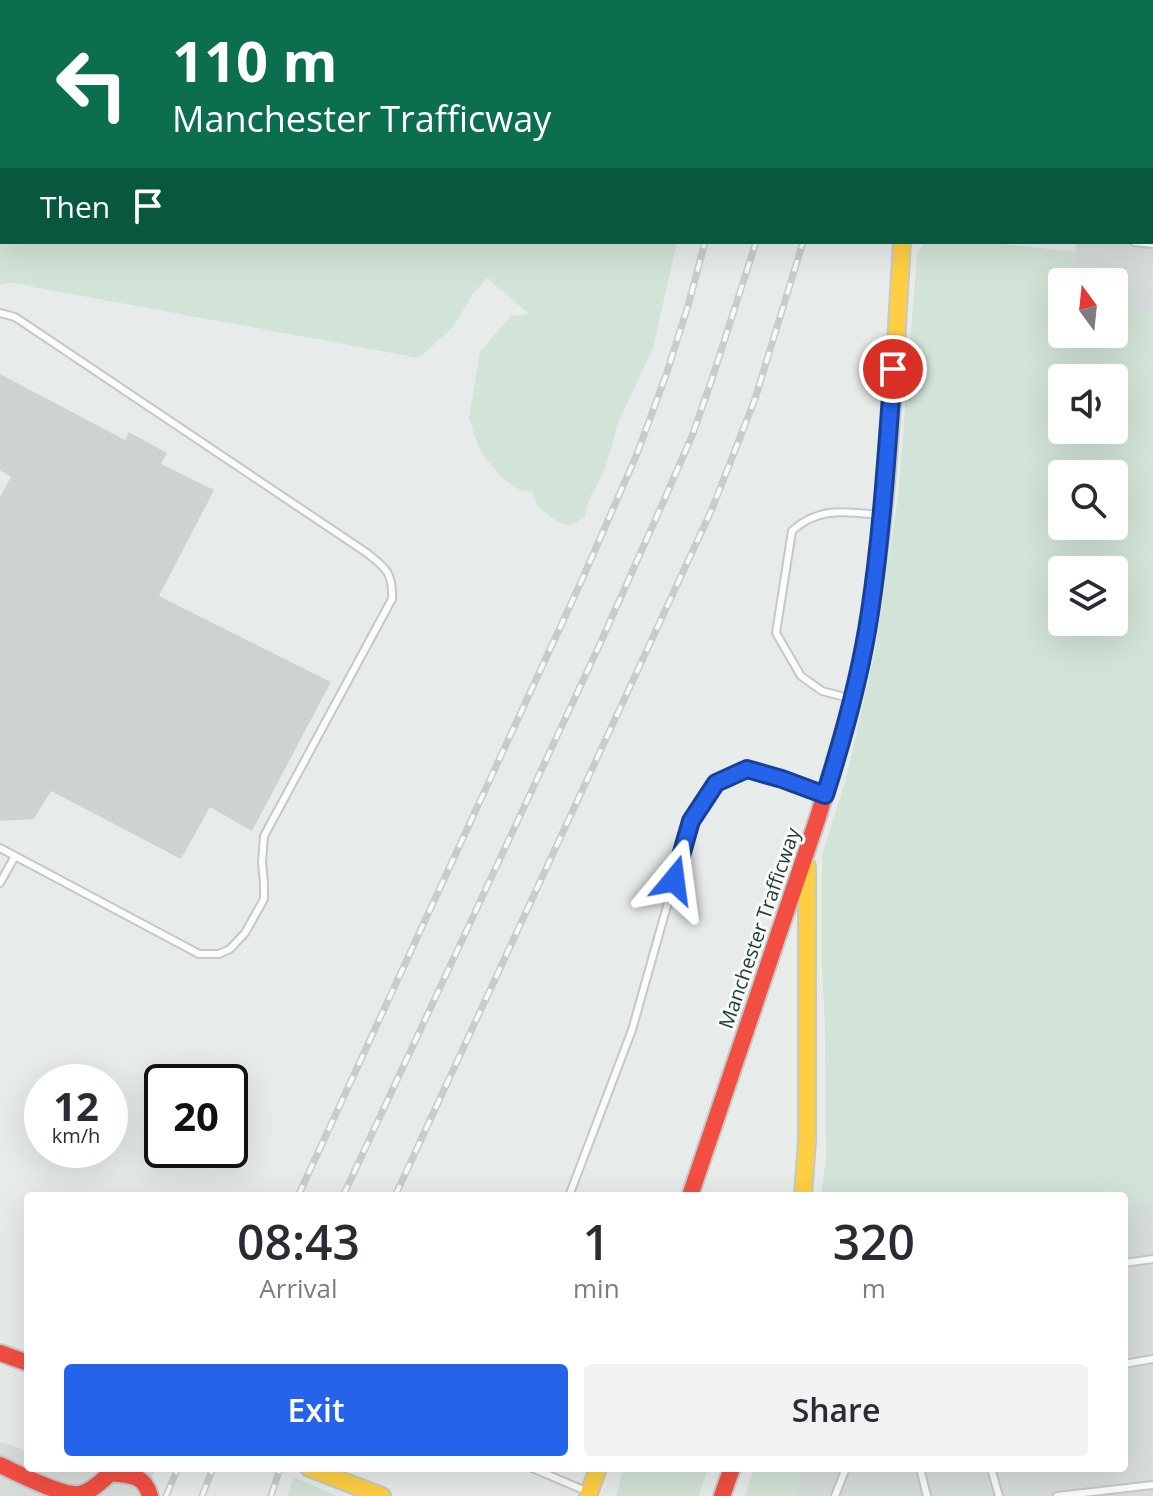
<!DOCTYPE html>
<style>
:root{--surface:#fff;--page:#f2f2f3;--text:#2b2b33;--muted:#7c7c81;--accent:#2563eb}
body{margin:0;font-family:"Open Sans",sans-serif;background:var(--page);color:var(--text);height:100vh;display:flex;flex-direction:column;font-size:30px;white-space:nowrap}
*{box-sizing:border-box;margin:0}
p{font-size:26px;color:var(--muted)}
.icon{flex:none;width:44px;height:44px;fill:none;stroke:currentColor;stroke-width:2;stroke-linecap:round;stroke-linejoin:round}
.map{position:relative;flex:1;overflow:hidden}
.drawer{position:absolute;left:24px;top:1192px;width:1104px;height:280px;display:flex;flex-direction:column;background:var(--surface);border-radius:8px;box-shadow:0 8px 32px #0002}
.drawer>*{flex:none}
.hud{position:absolute;left:0px;top:0px;width:1154px;height:244px;box-shadow:0 8px 32px #0002;background:#0b6e4f;color:#fff;overflow:hidden}
.needle{width:52px;rotate:345deg}
.fabs{position:absolute;left:1048px;top:268px;display:grid;gap:16px}
.fabs a{display:grid;place-items:center;width:80px;height:80px;border-radius:8px;background:var(--surface);box-shadow:0 8px 32px #0002;font-size:40px}
.speed{position:absolute;left:24px;top:1064px;display:flex;gap:16px;font-size:40px;font-weight:700;text-align:center}
.speed>*{display:grid;place-content:center;width:104px;height:104px;border-radius:50%;background:var(--surface);box-shadow:0 8px 32px #0002;line-height:1}
.speed small{font-size:20px;font-weight:400}
.speed .limit{border:4px solid #111;border-radius:12px;background:#fff;color:#111}
.pin{position:absolute;display:grid;place-items:center;width:68px;height:68px;color:#fff;margin:-34px;border:4px solid #fff;border-radius:50%;box-shadow:0 2px 8px #0007}
.me{position:absolute;width:88px;margin:-44px;rotate:16deg;stroke-linejoin:round;filter:drop-shadow(0 0 6px #0008)}
.turn{display:flex;align-items:center;gap:28px;height:168px;padding:0 40px;font-size:36px}
.turn .icon{width:104px;height:104px;stroke-width:2.5}
.turn b{display:block;font-size:56px;line-height:68px}
.then{display:flex;align-items:center;height:76px;padding:0 40px;background:#0003;gap:16px;font-size:30px}
.eta{display:flex;justify-content:space-evenly;align-items:center;height:136px;text-align:center}
.eta b{font-size:48px;font-weight:600;line-height:56px}
.cta{display:flex;gap:16px;margin-top:auto;padding:16px 40px}
.cta a{flex:1;height:92px;border-radius:8px;background:var(--accent);color:#fff;font-size:32px;font-weight:600;line-height:92px;text-align:center}
.cta a+a{background:var(--page);color:var(--text)}
.map>svg:first-child{display:block}
</style>
<div class="map">
<svg width="1153" height="1496" viewBox="0 0 1153 1496">
<rect width="100%" height="100%" fill="#e7ecea"/>
<path fill="#d6ddda" d="M973 0H1153V315L1114 303V282H1072L1076 242H1152V2H973Z
M1153 1201V1496H795L804 1468H1124V1204Z
M0 1442 28 1451V1468L156 1469 142 1496H0Z"/>
<path fill="#d2e3d7" fill-rule="evenodd" d="M0 0H729V2H2V242H677L653 348 617 425 611 450 602 476 590 497 584 518 570 525 558 522 538 507 533 492 520 490 502 478 480 451 469 418 480 352 511 316 529 314 487 278 473 294 453 327 419 358 12 283 0 285Z
M928 242H986L1075 252 1072 282H1062V334H1114V303L1153 315V1201L1124 1204V1196H821L826 1159 825 1027 822 964V855L846 779 874 656 898 497 917 256 924 243ZM1062 378H1114V430H1062ZM1062 474H1114V526H1062ZM1062 570H1114V622H1062Z
M624 1468H708L699 1496H616Z
M754 1468H804L795 1496H745Z
M294 1477 337 1496H287Z"/>
<path fill="#ced3d1" d="M0 374 125 440 129 432 167 453 161 464 214 490 159 596 331 682 252 831 210 807 181 859 51 791 34 819 0 821V497L11 477 0 470Z"/>
<g fill="none" stroke-linecap="round" stroke-linejoin="round">
<g stroke="#c4c9c7" stroke-width="10">
<path id="lane" d="M1048 0 1049 2
M1152 72H1153
M1134 242 1153 244
M0 313 15 317 367 553C386 568 393 573 392 599L264 836 262 862 264 883V899L245 933 230 949 219 954H199L0 848
M852 699 822 691 801 676 776 633 792 531C819 506 846 512 880 515
M0 883 15 856
M569 1196 632 1030 691 821 716 783 747 769 782 779 825 795
M1124 1263 1153 1259
M1124 1364 1153 1359
M532 1468 586 1491
M920 1468 927 1496
M991 1468 999 1496
M835 1496 846 1468
M1057 1496 1153 1485"/>
</g>
<g stroke="#c3c9c7" stroke-width="20">
<path id="slow" d="M920 0V2
M849 714C888 560 892 400 902 242
M803 1196 807 1140V866
M309 1468 382 1496
M588 1496 598 1468"/>
</g>
<g stroke="#c3c9c7" stroke-width="20">
<path id="jam" d="M690 1196 817 820 849 714
M0 1353 28 1363
M0 1465C17 1473 61 1496 79 1494 91 1493 102 1480 111 1473 131 1476 144 1474 150 1496
M722 1496 732 1468"/>
</g>
<use href="#lane" stroke="#fbfcfc" stroke-width="6"/>
<use href="#slow" stroke="#ffcf43" stroke-width="16"/>
<use href="#jam" stroke="#f24e42" stroke-width="16"/>
<g stroke="#c8cccb" stroke-width="7">
<path id="rail" d="M750 2 751 0
M792 2 793 0
M849 2V0
M298 1196 581 582 637 454 666 375 688 306 705 242
M343 1196 599 646 665 498 692 436 711 382 756 242
M395 1196 712 509 755 399 803 242
M166 1496 178 1468
M202 1496 213 1468
M271 1496 280 1468"/>
</g>
<use href="#rail" stroke="#f6faf8" stroke-width="4" stroke-dasharray="12" stroke-linecap="butt"/>
</g>
<g fill="none" stroke-linecap="round" stroke-linejoin="round">
<g stroke="#184099" stroke-width="20">
<path id="route" d="M674 880 691 821 716 783 747 769 782 779 825 795C844 735 861 674 870 612 882 532 887 450 893 369"/>
</g>
<use href="#route" stroke="#2563eb" stroke-width="14"/>
</g>
<g text-anchor="middle" dominant-baseline="central" stroke-width="6" stroke-linejoin="round" paint-order="stroke">
<g font-size="20" fill="#263e37" stroke="#f6faf8">
<text transform="translate(759 928) rotate(-71)">Manchester Trafficway</text>
</g>
</g>
</svg>
<div class="fabs">
<a><svg class="needle" viewBox="-14 -14 28 28"><path d="M0-13l5 13h-10z" fill="#e53935"/><path d="M0 13l5-13h-10z" fill="#7c7c81"/></svg></a>
<a><svg class="icon" aria-label="sound" viewBox="0 0 24 24"><path d="M4 9h4l5-4v14l-5-4H4zM17 9q2 3 0 6"/></svg></a>
<a><svg class="icon" aria-label="search" viewBox="0 0 24 24"><circle cx="10" cy="10" r="6"/><path d="M15 15l6 6"/></svg></a>
<a><svg class="icon" aria-label="layers" viewBox="0 0 24 24"><path d="M12 4l9 5-9 5-9-5zM3 14l9 5 9-5"/></svg></a>
</div>
<div class="speed"><div>12<small>km/h</small></div><div class="limit">20</div></div>
<div class="pin" style="left:893px;top:369px;background:#d93025"><svg class="icon" aria-label="arrive" viewBox="0 0 24 24"><path d="M6 21V4h12l-3 4 3 4H6"/></svg></div>
<svg class="me" style="left:674px;top:880px" viewBox="-20 -20 40 40"><path d="M0-17L14 15 0 8-14 15z" fill="#2563eb" stroke="#fff" stroke-width="4"/></svg>
<div class="hud">
<div class="turn"><svg class="icon" aria-label="left" viewBox="0 0 24 24"><path d="M17 20v-9H6M10 6l-5 5 5 5"/></svg><div><b>110 m</b>Manchester Trafficway</div></div>
<div class="then">Then<svg class="icon" aria-label="arrive" viewBox="0 0 24 24"><path d="M6 21V4h12l-3 4 3 4H6"/></svg></div>
</div>
<section class="drawer">
<div class="eta">
<div><b>08:43</b><p>Arrival</p></div>
<div><b>1</b><p>min</p></div>
<div><b>320</b><p>m</p></div>
</div>
<div class="cta"><a>Exit</a><a>Share</a></div>
</section>
</div>
